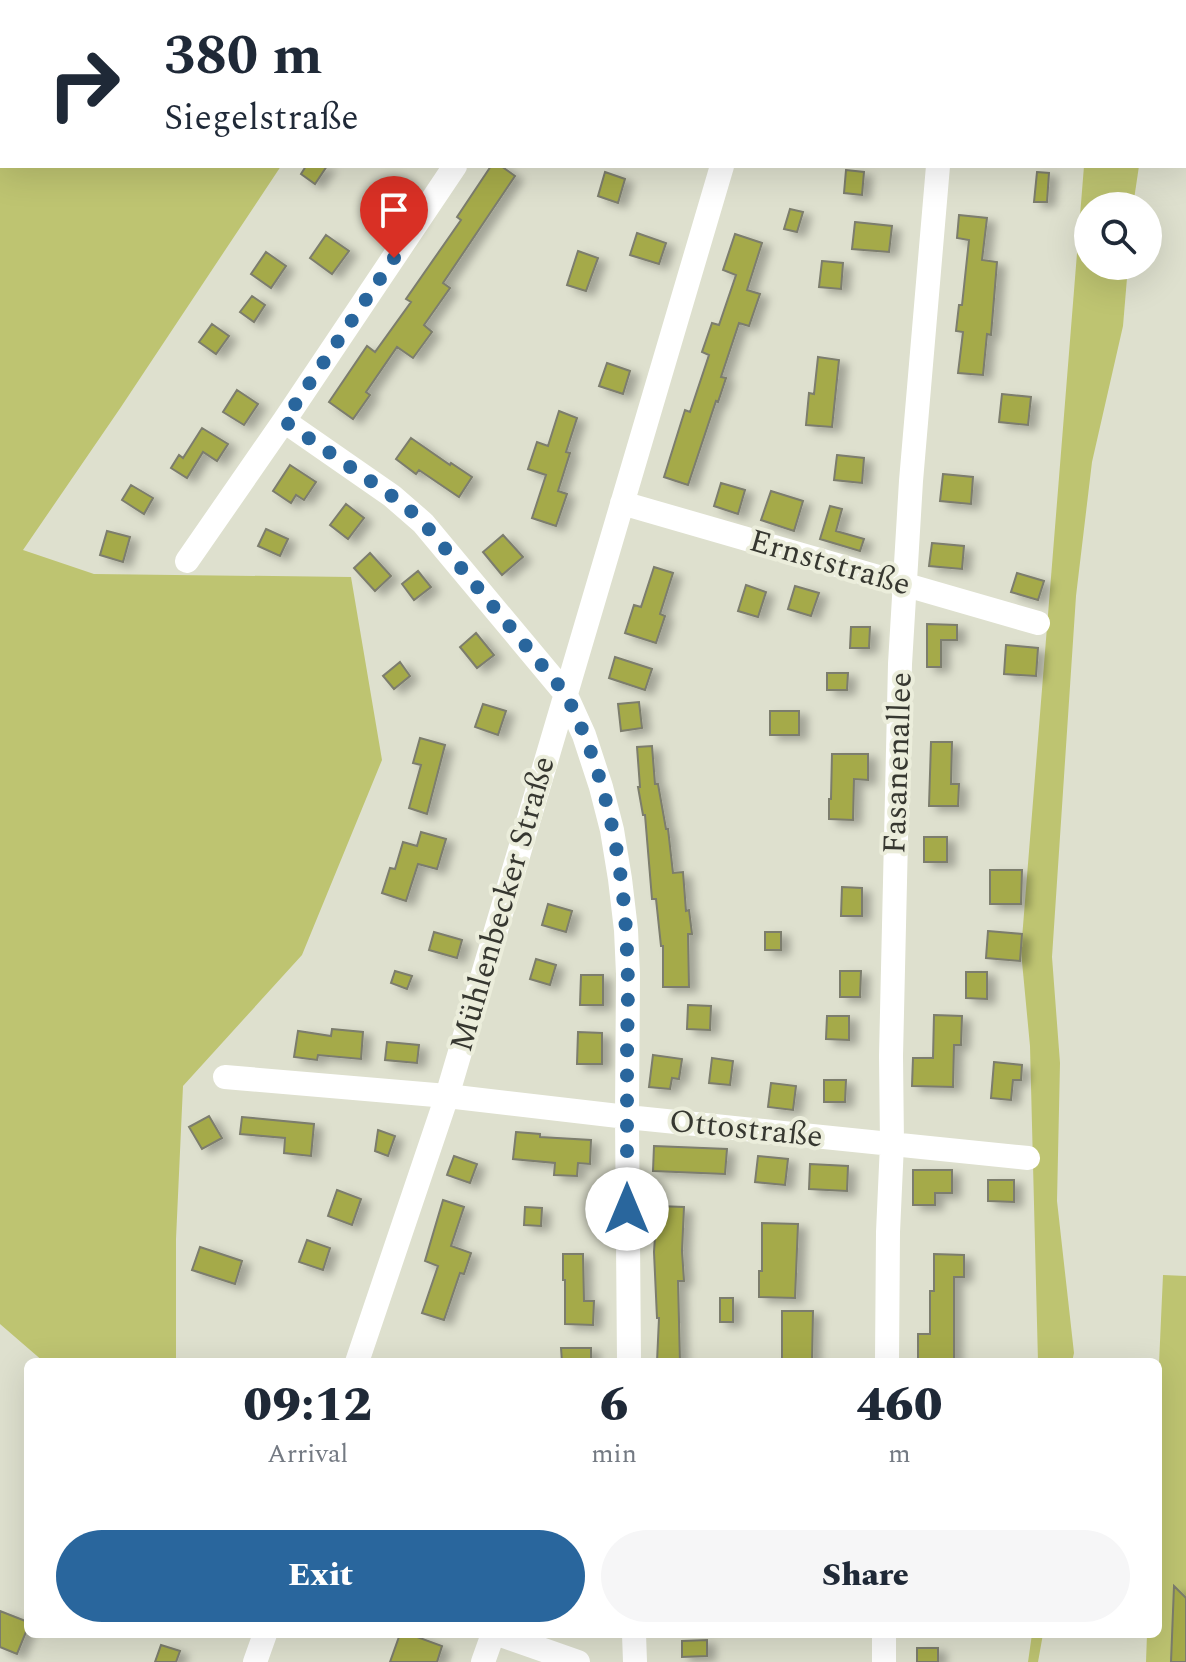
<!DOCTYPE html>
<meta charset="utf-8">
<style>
:root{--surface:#fff;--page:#f6f6f7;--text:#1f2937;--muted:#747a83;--accent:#29669d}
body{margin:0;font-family:Spectral,serif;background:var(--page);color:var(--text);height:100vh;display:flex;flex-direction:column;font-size:30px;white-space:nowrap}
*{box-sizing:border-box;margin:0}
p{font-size:26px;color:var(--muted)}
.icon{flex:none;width:44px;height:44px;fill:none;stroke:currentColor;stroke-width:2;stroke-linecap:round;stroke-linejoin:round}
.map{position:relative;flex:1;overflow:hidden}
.side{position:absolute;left:24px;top:1358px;width:1138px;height:280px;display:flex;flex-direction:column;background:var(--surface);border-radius:12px;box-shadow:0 8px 32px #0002}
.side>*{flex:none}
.banner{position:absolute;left:0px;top:0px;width:1186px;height:168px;box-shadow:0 8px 32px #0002;background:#fff;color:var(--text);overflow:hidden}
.tools{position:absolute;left:1074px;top:192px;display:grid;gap:16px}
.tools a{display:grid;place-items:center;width:88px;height:88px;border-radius:50%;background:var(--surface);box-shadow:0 8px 32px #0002;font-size:40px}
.pin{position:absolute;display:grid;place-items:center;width:68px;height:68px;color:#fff;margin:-82px -34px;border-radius:50% 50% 50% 0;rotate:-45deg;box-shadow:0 0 8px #0007}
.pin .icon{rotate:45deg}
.me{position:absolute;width:88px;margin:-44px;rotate:0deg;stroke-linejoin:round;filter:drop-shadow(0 0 6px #0008)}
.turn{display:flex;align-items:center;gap:28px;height:168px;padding:0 32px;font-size:36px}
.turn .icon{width:104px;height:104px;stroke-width:2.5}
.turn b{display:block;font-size:56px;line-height:68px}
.eta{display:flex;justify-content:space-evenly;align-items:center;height:136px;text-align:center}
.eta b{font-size:48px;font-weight:800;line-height:56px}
.button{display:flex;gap:16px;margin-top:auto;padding:16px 32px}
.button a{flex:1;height:92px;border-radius:48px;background:var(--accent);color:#fff;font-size:32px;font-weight:800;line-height:92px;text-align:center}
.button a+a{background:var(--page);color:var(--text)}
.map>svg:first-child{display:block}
</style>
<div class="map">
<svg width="1186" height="1662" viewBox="0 0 1186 1662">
<defs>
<filter id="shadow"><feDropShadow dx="8" dy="4.5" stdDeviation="4" flood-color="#0004"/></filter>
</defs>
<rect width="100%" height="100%" fill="#dee0ce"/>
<path fill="#bec471" d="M0 0H397L395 2H2V166H281L121 407 23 550 94 574 351 577 382 760 302 955 183 1086 176 1239V1362H44L0 1324Z
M1084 166H1139L1133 206H1088V266H1128L1123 326 1092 462 1076 596 1052 957 1060 1063 1057 1201 1074 1353 1072 1362H1038L1030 1046 1021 951Z
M1163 1275 1186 1276V1662H1146L1147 1634H1158V1386Z
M1032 1634H1043L1038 1662H1028Z"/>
<path fill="#a5aa49" stroke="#7c7d6d" stroke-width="2" filter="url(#shadow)" d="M306 166H327L315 184 301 174Z
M491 166H501L515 176 443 283 450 288 424 325 432 332 413 358 397 347 366 392 370 395 353 419 329 402 367 346 375 352 411 302 406 299 461 220 457 217Z
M846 170 864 172 862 195 844 193Z
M605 172 625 179 618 203 598 196Z
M1037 172 1049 173 1047 202H1034Z
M790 209 803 212 797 232 784 229Z
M959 215 987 218 982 260 997 262 991 335 987 334 983 375 958 373 963 332 956 331 959 305H962L969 240 957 238Z
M855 222 892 226 889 252 852 249Z
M637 233 666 243 659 264 630 255Z
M735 234 762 243 747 290 760 294 749 326 739 323 721 377 726 378 718 402 716 401 688 485 664 477 685 410 690 412 709 355 702 352 712 323 719 325 736 275 723 270Z
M326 235 349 251 332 274 310 258Z
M578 251 598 258 586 291 567 285Z
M266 252 286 266 271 288 251 274Z
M822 261 843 263 841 289 819 287Z
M252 296 265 305 254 322 240 312Z
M212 324 229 336 216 354 199 342Z
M818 357 839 360 832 427 806 425 809 393 814 394Z
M607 363 630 371 623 394 599 386Z
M237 390 258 404 244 425 223 412Z
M1002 394 1031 397 1028 425 999 422Z
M559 411 577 418 566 452 570 453 558 491 567 494 556 526 532 518 546 475 528 469 537 442 548 446Z
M202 428 228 444 217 461 203 452 187 478 171 468 179 455 183 458Z
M411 438 450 465 451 463 472 477 459 497 419 470 416 474 396 459Z
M837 455 864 458 862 483 834 480Z
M290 465 316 482 304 500 296 495 291 503 273 491Z
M943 474 973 477 971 504 940 501Z
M721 483 745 490 738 514 714 506Z
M131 485 153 498 144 514 122 500Z
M771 491 803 501 794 531 761 520Z
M346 504 364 518 348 539 330 525Z
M830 506 842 509 836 531 864 539 860 551 820 539Z
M266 529 288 539 280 556 258 546Z
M107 531 130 537 123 562 100 555Z
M503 535 523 557 502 575 483 552Z
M932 543 964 546 962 569 929 566Z
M370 553 391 576 375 591 354 568Z
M654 567 673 573 660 614 665 616 656 643 625 633 634 605 641 607Z
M418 571 431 587 414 600 402 584Z
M1017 573 1044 581 1038 600 1011 592Z
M746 585 766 592 758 617 738 611Z
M795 586 819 593 811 616 788 609Z
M927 624 957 625V640H941V667H927Z
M851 627H870L869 648H850Z
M476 633 494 655 477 668 460 647Z
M1006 645 1038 648 1036 676 1004 674Z
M615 657 652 669 645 690 609 678Z
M400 662 410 676 394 689 383 676Z
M827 673H848L847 690H827Z
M639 702 642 728 621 731 618 704Z
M483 704 506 711 498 735 475 727Z
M770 711H799V735H770Z
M420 738 445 745 427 814 409 808 421 765 413 763Z
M931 742H952L951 784H959L958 806H929Z
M652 746 655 784H658L666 829H668L673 873 683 872 686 911 689 910 692 934H688L689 987H663V946H661L656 899H652L645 815H643L638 787H640L637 747Z
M832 754H868V780L854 779 853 820 829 819V799H831Z
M421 832 446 839 437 869 418 864 406 901 382 893 390 868 395 869 403 842 417 846Z
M924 837H947V862H924Z
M990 870H1022L1021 904H990Z
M842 887 862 888V916H841Z
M548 904 572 911 566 932 542 925Z
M988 931 1022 934 1020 961 986 958Z
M434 932 462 940 457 958 429 950Z
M765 932H781V950H765Z
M536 959 556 965 550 985 530 979Z
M395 971 412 976 407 989 391 983Z
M840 971H861L860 997H840Z
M966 972H987V999L966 998Z
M581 975H603V1005H580Z
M688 1005 711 1006 710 1030 687 1029Z
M934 1015 962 1016 961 1045H954L953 1087 912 1086 913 1058H933Z
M827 1016H849V1040L826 1039Z
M332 1029 363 1032 361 1059 318 1055 317 1060 294 1057 298 1031 331 1036Z
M578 1032 602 1033V1064H577Z
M387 1042 419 1045 417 1063 385 1060Z
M653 1055 682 1059 679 1079 672 1078 670 1089 649 1087Z
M712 1058 733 1061 730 1085 709 1083Z
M994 1062 1022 1065 1021 1080H1013L1011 1100 991 1098Z
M824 1080H846L845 1102H824Z
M771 1083 796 1086 793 1110 768 1107Z
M209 1116 222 1138 202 1149 189 1127Z
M242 1117 314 1124 311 1156 284 1153 285 1138 240 1134Z
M378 1130 395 1136 388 1156 375 1151Z
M516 1132 540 1134V1137L591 1140 590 1164 578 1163 577 1176 554 1175 555 1163 513 1159Z
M654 1146 727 1149 725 1174 653 1171Z
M454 1156 477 1164 470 1183 447 1175Z
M758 1156 788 1159 785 1185 755 1182Z
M810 1164 848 1166 847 1191 809 1189Z
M913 1170H952V1193H935V1205H913Z
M988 1180H1014V1202L988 1201Z
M337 1190 361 1199 352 1225 328 1216Z
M443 1200 464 1207 451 1246 471 1253 464 1274 460 1273 444 1320 422 1313 438 1266 425 1261Z
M657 1206 684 1207 682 1251 684 1281H678L680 1362H657L659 1318H657L654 1252Z
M525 1207 542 1208 541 1226 524 1225Z
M762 1223 798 1224 795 1298 759 1297V1271H762Z
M307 1240 330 1248 323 1270 299 1262Z
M200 1247 242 1261 235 1284 192 1270Z
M563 1254H583L584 1301H594L593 1325 565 1324V1280H563Z
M934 1254 964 1255V1277H954V1362H918V1334H930V1291H934Z
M720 1298H733V1322H720Z
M782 1311H813L812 1362H782Z
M561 1348H591V1362H562Z
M1174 1586 1186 1598V1662H1171Z
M0 1611 28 1622V1627L17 1654 0 1647Z
M400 1634H409L442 1646 437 1662H390Z
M707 1640V1656L682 1657V1641Z
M161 1645 180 1651 176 1662H155Z
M917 1648H938V1662H917Z"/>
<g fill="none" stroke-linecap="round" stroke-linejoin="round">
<path stroke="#fff" stroke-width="24" d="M932 0 936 2
M565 2 567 0
M770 2 771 0
M1184 132 1186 133
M284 421 392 496 423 523 565 693 584 735 601 787 612 830 620 879 626 930 628 974 627 1117 629 1362
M622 503 1038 623
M187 561 284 421 455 166
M225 1077 447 1096 627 1117 1028 1158
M357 1362 447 1096 722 166
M887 1362 888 1232 892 1144 891 1056 900 664 911 481 938 166
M498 1634 578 1662
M634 1634 635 1662
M255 1662 265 1634
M483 1662 493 1634
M884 1662V1634"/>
</g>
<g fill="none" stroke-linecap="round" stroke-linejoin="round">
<path stroke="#29669d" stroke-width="14" stroke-dasharray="0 25.2" d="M394 258 284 421 392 496 417 516 433 534 565 693C606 771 624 864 627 952 629 989 627 1026 627 1062 627 1111 627 1160 627 1209"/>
</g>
<g text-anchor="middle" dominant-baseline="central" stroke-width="8" stroke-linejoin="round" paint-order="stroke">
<g font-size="32" fill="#363730" stroke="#ebeddb">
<text transform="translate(830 563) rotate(16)">Ernststraße</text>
<text transform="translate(898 763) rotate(-88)">Fasanenallee</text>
<text transform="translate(503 904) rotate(-74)">Mühlenbecker Straße</text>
<text transform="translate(746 1129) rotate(6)">Ottostraße</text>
</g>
</g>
</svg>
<div class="tools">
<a><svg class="icon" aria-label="search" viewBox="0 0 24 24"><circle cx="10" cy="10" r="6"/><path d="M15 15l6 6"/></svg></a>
</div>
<div class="pin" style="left:394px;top:258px;background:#d93025"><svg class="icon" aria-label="arrive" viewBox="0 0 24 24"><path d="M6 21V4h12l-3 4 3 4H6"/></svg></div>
<svg class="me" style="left:627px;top:1209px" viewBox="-20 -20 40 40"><circle r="19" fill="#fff"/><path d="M0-13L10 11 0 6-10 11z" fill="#29669d"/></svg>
<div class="banner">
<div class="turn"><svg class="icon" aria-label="right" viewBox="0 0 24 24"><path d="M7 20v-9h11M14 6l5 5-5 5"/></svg><div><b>380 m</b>Siegelstraße</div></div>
</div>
<section class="side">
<div class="eta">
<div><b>09:12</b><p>Arrival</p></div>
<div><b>6</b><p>min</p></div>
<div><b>460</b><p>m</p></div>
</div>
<div class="button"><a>Exit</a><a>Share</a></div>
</section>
</div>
